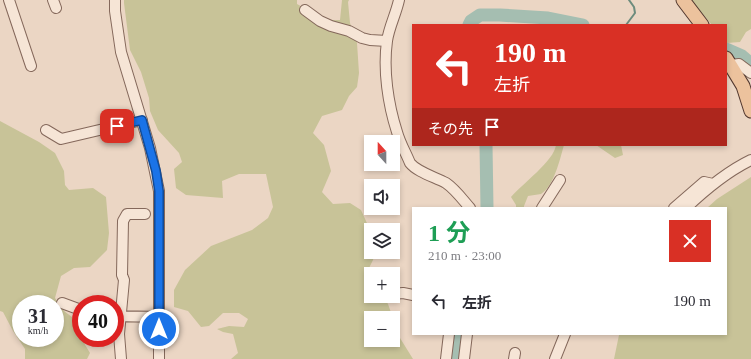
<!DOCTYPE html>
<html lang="ja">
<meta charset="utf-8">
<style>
:root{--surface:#fff;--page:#f7f7f7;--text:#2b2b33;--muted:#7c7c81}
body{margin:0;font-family:"Times New Roman","Noto Sans JP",serif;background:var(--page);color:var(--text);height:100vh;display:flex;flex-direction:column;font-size:15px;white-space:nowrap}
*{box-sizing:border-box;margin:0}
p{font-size:13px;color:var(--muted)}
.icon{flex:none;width:22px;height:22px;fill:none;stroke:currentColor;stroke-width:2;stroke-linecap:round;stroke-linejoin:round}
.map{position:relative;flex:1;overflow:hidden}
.drawer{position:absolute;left:412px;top:207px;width:315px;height:128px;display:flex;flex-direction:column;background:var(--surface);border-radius:0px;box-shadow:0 2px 6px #0003}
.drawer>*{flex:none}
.guide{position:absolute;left:412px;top:24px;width:315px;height:122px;border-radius:0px;box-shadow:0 2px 6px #0003;background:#d93025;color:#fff;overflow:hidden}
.needle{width:26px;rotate:339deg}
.fabs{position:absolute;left:364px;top:135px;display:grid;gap:8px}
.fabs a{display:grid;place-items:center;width:36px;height:36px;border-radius:0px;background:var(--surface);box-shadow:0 2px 6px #0003;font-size:20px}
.speed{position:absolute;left:12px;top:295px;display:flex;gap:8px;font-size:20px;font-weight:700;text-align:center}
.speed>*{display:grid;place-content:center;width:52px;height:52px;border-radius:50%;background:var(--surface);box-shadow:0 2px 6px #0003;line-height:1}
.speed small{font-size:10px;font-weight:400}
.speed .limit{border:6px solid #d22;background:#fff;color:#111}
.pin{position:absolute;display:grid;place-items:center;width:34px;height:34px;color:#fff;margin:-17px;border-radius:8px;box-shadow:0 2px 6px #0006}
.me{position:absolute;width:44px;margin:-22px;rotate:0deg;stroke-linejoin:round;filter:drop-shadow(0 0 3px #0008)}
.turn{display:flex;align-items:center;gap:14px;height:84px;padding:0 16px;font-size:18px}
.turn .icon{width:52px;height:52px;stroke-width:2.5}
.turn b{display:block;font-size:28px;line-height:34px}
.then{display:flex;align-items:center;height:38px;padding:0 16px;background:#0003;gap:8px;font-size:15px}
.round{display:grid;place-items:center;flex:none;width:42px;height:42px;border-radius:0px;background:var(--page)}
.head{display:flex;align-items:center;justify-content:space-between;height:68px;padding:0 16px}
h1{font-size:24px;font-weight:700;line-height:30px;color:#1e9e55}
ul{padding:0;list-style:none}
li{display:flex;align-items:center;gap:12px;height:52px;padding:0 16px}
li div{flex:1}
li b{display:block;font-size:15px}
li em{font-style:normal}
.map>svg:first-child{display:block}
</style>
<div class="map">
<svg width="751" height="359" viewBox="0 0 751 359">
<rect width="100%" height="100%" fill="#ebd6c4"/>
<path fill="#c8c398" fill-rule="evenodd" d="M124 0H297V4L326 20H340L342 0H349L348 2 350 23 357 43 359 73 357 87 349 96 342 110 322 116 313 133 324 145 331 171 322 192 333 204 350 203 361 210 371 232V252H375L373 260 368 270 371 274V296H383L388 304 400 338 413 359H231L238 353 233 334 223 332 217 329 229 326 244 327 248 319 239 313H223L209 326 201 327 188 311 174 307V290L185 270 211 246 252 230 268 218 273 207 266 174H239L222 181 223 198 186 195 176 188 174 169 182 162 179 153 158 130 150 111 149 98 141 72 130 50 124 3ZM371 318H393V340H371Z
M691 0H751V29L746 32 740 42 727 43 726 42V25H712Z
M0 121 39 142 55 153 64 171 65 185 69 190 93 188 106 197 109 233 107 250 90 267 74 268 61 276 55 298 64 311 72 317 81 338 90 353 87 359H25V349L13 331 3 312 0 311ZM21 304H55V338H21Z
M556 145H564C560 159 554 186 541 194 537 195 532 195 528 196L524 206V208H516V205L511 197C522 184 554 161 556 145Z
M596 145H621L623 155 615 158Z
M751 177V359H614L619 335 618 334H726V208H707L717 199Z"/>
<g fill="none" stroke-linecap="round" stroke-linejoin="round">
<path stroke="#6d8c7d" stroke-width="2" d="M626 25 635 13 634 7 629 0"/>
<path stroke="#a5beb1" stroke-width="13" d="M469 25 471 21 480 15H500L548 18 583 25
M726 49 742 56 751 64
M486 145 487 208
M455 359 458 334"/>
<g stroke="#84685b" stroke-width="12">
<path id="minor" d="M9 0 31 66
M53 0 56 8
M115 0V11L121 52 150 148 159 191V359
M399 0C396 14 389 27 387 41 383 70 388 104 397 132 400 143 406 153 410 163 417 172 435 177 446 183 455 189 463 200 470 208
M305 10 320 21 331 26 349 31 362 38 370 40 387 41
M731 65 739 64 751 73
M46 130 61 139 142 120
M542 208 560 180
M674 208 704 182 713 184
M686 208C706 189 726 172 751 160
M393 294 403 293 413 295
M62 303 81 310
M115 316 159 317
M121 359 119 334 124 280 122 275 123 221 127 214H145
M446 359 449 334
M464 359 467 334
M514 359 515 353
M555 359 565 334"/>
</g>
<g stroke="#52382f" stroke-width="15">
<path id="major" d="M683 0 702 25
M726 58 743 86 751 111"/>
</g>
<use href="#minor" stroke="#f6e5d6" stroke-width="10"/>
<use href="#major" stroke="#ecc29d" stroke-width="13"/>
</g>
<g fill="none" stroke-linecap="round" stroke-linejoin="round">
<g stroke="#114b97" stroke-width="10">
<path id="route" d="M117 126 142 120 156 171 159 191V329"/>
</g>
<use href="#route" stroke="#1a73e8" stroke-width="7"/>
</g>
</svg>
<div class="fabs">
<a><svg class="needle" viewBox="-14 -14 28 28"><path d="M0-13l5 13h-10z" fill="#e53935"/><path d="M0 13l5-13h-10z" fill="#7c7c81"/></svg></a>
<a><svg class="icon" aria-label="sound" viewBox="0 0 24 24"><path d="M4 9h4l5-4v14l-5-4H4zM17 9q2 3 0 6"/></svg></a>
<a><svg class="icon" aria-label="layers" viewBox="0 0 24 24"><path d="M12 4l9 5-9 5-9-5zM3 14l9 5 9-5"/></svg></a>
<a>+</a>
<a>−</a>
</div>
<div class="speed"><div>31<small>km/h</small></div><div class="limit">40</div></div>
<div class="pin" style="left:117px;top:126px;background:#d93025"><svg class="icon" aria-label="arrive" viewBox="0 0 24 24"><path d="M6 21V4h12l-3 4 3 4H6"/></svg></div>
<svg class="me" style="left:159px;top:329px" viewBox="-20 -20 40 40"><circle r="17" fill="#1a73e8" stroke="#fff" stroke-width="3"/><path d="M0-11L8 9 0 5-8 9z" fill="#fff"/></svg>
<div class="guide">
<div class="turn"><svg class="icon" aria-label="left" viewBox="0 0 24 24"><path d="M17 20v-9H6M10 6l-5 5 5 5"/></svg><div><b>190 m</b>左折</div></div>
<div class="then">その先<svg class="icon" aria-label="arrive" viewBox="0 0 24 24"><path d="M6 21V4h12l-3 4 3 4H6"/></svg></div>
</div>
<section class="drawer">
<div class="head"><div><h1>1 分</h1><p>210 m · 23:00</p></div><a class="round" style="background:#d93025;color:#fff"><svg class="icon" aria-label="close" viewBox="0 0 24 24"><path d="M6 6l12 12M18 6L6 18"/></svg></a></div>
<ul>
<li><svg class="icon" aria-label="left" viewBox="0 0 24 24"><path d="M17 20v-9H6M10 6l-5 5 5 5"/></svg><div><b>左折</b></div><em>190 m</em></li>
</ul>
</section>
</div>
